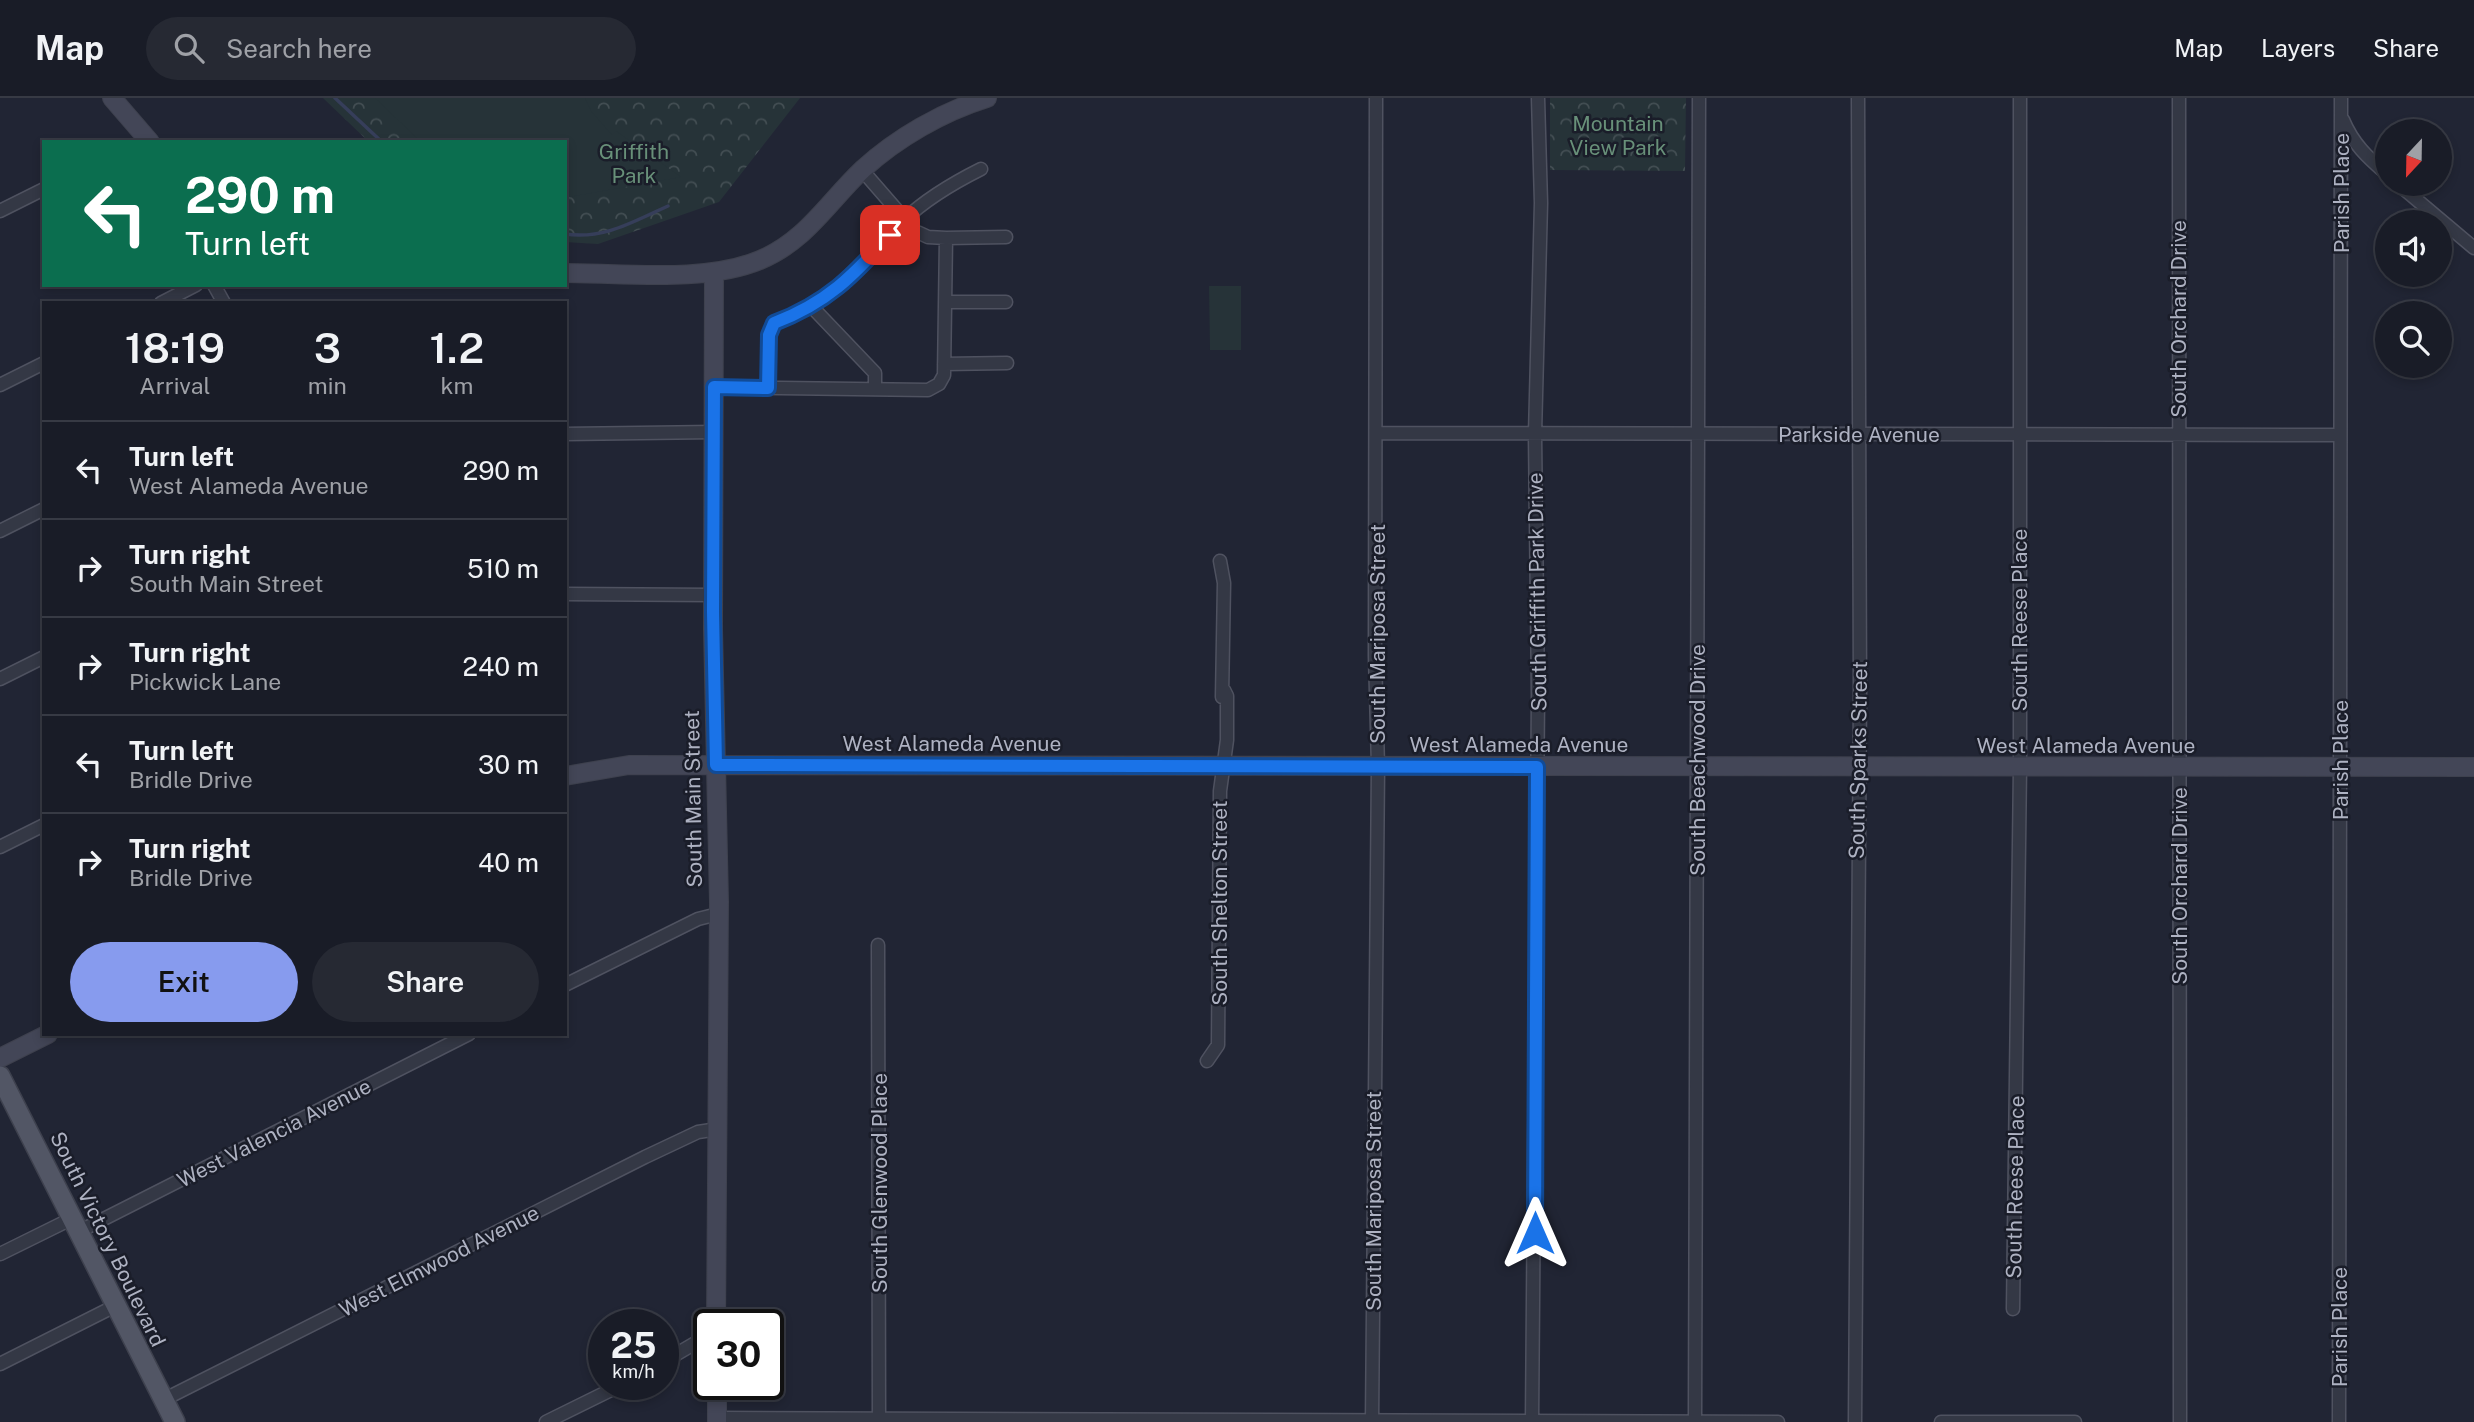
<!DOCTYPE html>
<style>
:root{--surface:#191c27;--page:#262933;--text:#f1f3f6;--muted:#9fa1a7;--line:#373a44;--accent:#879bee}
body{margin:0;font-family:"Public Sans",sans-serif;background:var(--page);color:var(--text);height:100vh;display:flex;flex-direction:column;font-size:26px;white-space:nowrap}
*{box-sizing:border-box;margin:0}
p{font-size:23px;color:var(--muted)}
.icon{flex:none;width:38px;height:38px;fill:none;stroke:currentColor;stroke-width:2;stroke-linecap:round;stroke-linejoin:round}
.map{position:relative;flex:1;overflow:hidden}
.panel{position:absolute;left:42px;top:203px;width:525px;height:735px;display:flex;flex-direction:column;background:var(--surface);border-radius:0px;box-shadow:0 4px 10px #0003,0 0 0 2px var(--line)}
.panel>*{flex:none}
.banner{position:absolute;left:42px;top:42px;width:525px;height:147px;border-radius:0px;box-shadow:0 4px 10px #0003,0 0 0 2px var(--line);background:#0b6e4f;color:#fff;overflow:hidden}
.needle{width:46px;rotate:202deg}
.fabs{position:absolute;left:2375px;top:21px;display:grid;gap:14px}
.fabs a{display:grid;place-items:center;width:77px;height:77px;border-radius:50%;background:var(--surface);box-shadow:0 4px 10px #0003,0 0 0 2px var(--line);font-size:35px}
.speed{position:absolute;left:588px;top:1211px;display:flex;gap:14px;font-size:35px;font-weight:700;text-align:center}
.speed>*{display:grid;place-content:center;width:91px;height:91px;border-radius:50%;background:var(--surface);box-shadow:0 4px 10px #0003,0 0 0 2px var(--line);line-height:1}
.speed small{font-size:18px;font-weight:400}
.speed .limit{border:4px solid #111;border-radius:10px;background:#fff;color:#111}
.pin{position:absolute;display:grid;place-items:center;width:60px;height:60px;color:#fff;margin:-30px;border-radius:14px;box-shadow:0 4px 10px #0006}
.me{position:absolute;width:77px;margin:-38px;rotate:0deg;stroke-linejoin:round;filter:drop-shadow(0 0 5px #0008)}
.turn{display:flex;align-items:center;gap:24px;height:147px;padding:0 28px;font-size:32px}
.turn .icon{width:91px;height:91px;stroke-width:2.5}
.turn b{display:block;font-size:49px;line-height:60px}
.eta{display:flex;justify-content:space-evenly;align-items:center;height:119px;text-align:center}
.eta b{font-size:42px;font-weight:600;line-height:49px}
.action{display:flex;gap:14px;margin-top:auto;padding:14px 28px}
.action a{flex:1;height:80px;border-radius:42px;background:var(--accent);color:#111;font-size:28px;font-weight:600;line-height:80px;text-align:center}
.action a+a{background:var(--page);color:var(--text)}
ul{padding:0;list-style:none}
li{display:flex;align-items:center;gap:21px;height:98px;padding:0 28px;border-top:2px solid var(--line)}
li div{flex:1}
li b{display:block;font-size:26px}
li em{font-style:normal}
header{display:flex;align-items:center;gap:42px;box-sizing:border-box;height:98px;padding:0 35px;background:var(--surface);border-bottom:2px solid var(--line)}
header strong{font-size:33px}
nav{display:flex;gap:38px;margin-inline-start:auto;font-size:24px}
.search{width:490px;height:63px;background:var(--page);display:flex;align-items:center;gap:18px;box-sizing:border-box;padding:0 24px;border-radius:38px;color:var(--muted);font-size:26px}
.map>svg:first-child{display:block}
</style>
<header>
<strong>Map</strong>
<div class="search"><svg class="icon" aria-label="search" viewBox="0 0 24 24"><circle cx="10" cy="10" r="6"/><path d="M15 15l6 6"/></svg>Search here</div>
<nav><a>Map</a><a>Layers</a><a>Share</a></nav>
</header>
<div class="map">
<svg width="2474" height="1324" viewBox="0 0 2474 1324">
<defs>
<pattern id="park-crowns" width="20" height="18" patternUnits="userSpaceOnUse" patternTransform="scale(1.75)"><rect width="20" height="18" fill="#263338"/><path d="M2 6a3 3 0 1 1 6 0M12 15a3 3 0 1 1 6 0" fill="none" stroke="#434e53"/></pattern>
</defs>
<rect width="100%" height="100%" fill="#212534"/>
<path fill="url(#park-crowns)" d="M323 0H800L719 104 598 146 565 144V44H369Z
M1550 0H1686L1685 73 1550 72Z"/>
<path fill="#263338" d="M375 0H585L591 13 612 37 616 33 681 79 569 99 570 86 565 85V44H421Z
M1209 188H1241V252H1210Z"/>
<g fill="none" stroke-linecap="round" stroke-linejoin="round">
<path stroke="#363e5a" stroke-width="3.5" d="M335 0 382 44
M565 136C604 142 634 123 668 108"/>
<g stroke="#4f5260" stroke-width="15">
<path id="street" d="M2179 0 2180 1324
M2343 22C2353 46 2368 60 2387 76
M2398 86 2474 150
M0 113 44 91
M946 140 1006 139
M214 187 224 205
M945 204H1006
M161 205 196 187
M812 209 875 275V291
M944 266 1007 265
M0 287 44 265
M714 289 928 292 939 286 944 277 946 140 928 139 915 133 862 72
M768 291 769 237 774 225C840 201 856 167 904 122 927 100 953 85 981 71
M1377 335 2340 337
M565 336 714 334
M0 433 44 411
M1220 463 1224 485 1222 599
M565 496 713 497
M0 581 44 559
M0 749 44 727
M878 847 879 1324
M565 887 698 821 718 816
M1207 963 1218 947 1220 693 1227 642V598L1224 592
M80 1133 469 936
M0 1156 73 1120
M2013 1211 2020 669V0
M663 1264 709 1237
M0 1266 117 1207
M163 1302 645 1059 698 1034 718 1031
M717 1320 1778 1324
M546 1324 623 1286
M1372 1324 1378 668 1375 558 1376 0
M1532 1324 1538 597 1535 336 1541 105 1538 0
M1695 1324 1699 0
M1855 1324 1860 597 1858 0
M1941 1324H2075
M2339 1324 2341 0"/>
</g>
<g stroke="#3e414e" stroke-width="20">
<path id="secondary" d="M112 0 150 44
M714 174 713 531 719 804 716 1227
M565 175C625 175 705 185 760 162 806 143 828 104 863 71 897 40 942 14 987 0
M565 678 629 667 2474 669
M0 960 48 936
M717 1286V1324"/>
</g>
<g stroke="#3e414e" stroke-width="22">
<path id="primary" d="M0 978 175 1324"/>
</g>
<use href="#street" stroke="#343845" stroke-width="12"/>
<use href="#secondary" stroke="#434657" stroke-width="18"/>
<use href="#primary" stroke="#525665" stroke-width="19"/>
</g>
<g fill="none" stroke-linecap="round" stroke-linejoin="round">
<g stroke="#114b97" stroke-width="18">
<path id="route" d="M890 137C853 178 827 205 774 225L769 237 768 290 714 289 713 514 716 667 1537 669 1535 1135"/>
</g>
<use href="#route" stroke="#1a73e8" stroke-width="12"/>
</g>
<g text-anchor="middle" dominant-baseline="central" stroke-width="5" stroke-linejoin="round" paint-order="stroke">
<g font-size="21" fill="#689079" stroke="#1a1d29">
<text x="1618" y="25">Mountain<tspan x="1618" dy="24">View Park</tspan></text>
<text x="634" y="53">Griffith<tspan x="634" dy="24">Park</tspan></text>
</g>
<g font-size="21" fill="#aeb2c2" stroke="#1a1d29">
<text transform="translate(2341 95) rotate(-90)">Parish Place</text>
<text transform="translate(2178 221) rotate(-90)">South Orchard Drive</text>
<text x="1859" y="336">Parkside Avenue</text>
<text transform="translate(1537 494) rotate(-91)">South Griffith Park Drive</text>
<text transform="translate(2019 522) rotate(-90)">South Reese Place</text>
<text transform="translate(1377 536) rotate(-90)">South Mariposa Street</text>
<text x="952" y="645">West Alameda Avenue</text>
<text x="1519" y="646">West Alameda Avenue</text>
<text x="2086" y="647">West Alameda Avenue</text>
<text transform="translate(1697 662) rotate(-90)">South Beachwood Drive</text>
<text transform="translate(1858 662) rotate(-89)">South Sparks Street</text>
<text transform="translate(2340 662) rotate(-90)">Parish Place</text>
<text transform="translate(693 701) rotate(-91)">South Main Street</text>
<text transform="translate(2179 788) rotate(-90)">South Orchard Drive</text>
<text transform="translate(1219 805) rotate(-90)">South Shelton Street</text>
<text transform="translate(274 1035) rotate(-27)">West Valencia Avenue</text>
<text transform="translate(879 1085) rotate(-90)">South Glenwood Place</text>
<text transform="translate(2015 1089) rotate(-89)">South Reese Place</text>
<text transform="translate(1373 1103) rotate(-90)">South Mariposa Street</text>
<text transform="translate(108 1141) rotate(64)">South Victory Boulevard</text>
<text transform="translate(439 1163) rotate(-27)">West Elmwood Avenue</text>
<text transform="translate(2339 1229) rotate(-90)">Parish Place</text>
</g>
</g>
</svg>
<div class="fabs">
<a><svg class="needle" viewBox="-14 -14 28 28"><path d="M0-13l5 13h-10z" fill="#e53935"/><path d="M0 13l5-13h-10z" fill="#9fa1a7"/></svg></a>
<a><svg class="icon" aria-label="sound" viewBox="0 0 24 24"><path d="M4 9h4l5-4v14l-5-4H4zM17 9q2 3 0 6"/></svg></a>
<a><svg class="icon" aria-label="search" viewBox="0 0 24 24"><circle cx="10" cy="10" r="6"/><path d="M15 15l6 6"/></svg></a>
</div>
<div class="speed"><div>25<small>km/h</small></div><div class="limit">30</div></div>
<div class="pin" style="left:890px;top:137px;background:#d93025"><svg class="icon" aria-label="arrive" viewBox="0 0 24 24"><path d="M6 21V4h12l-3 4 3 4H6"/></svg></div>
<svg class="me" style="left:1535px;top:1135px" viewBox="-20 -20 40 40"><path d="M0-17L14 15 0 8-14 15z" fill="#1a73e8" stroke="#fff" stroke-width="4"/></svg>
<div class="banner">
<div class="turn"><svg class="icon" aria-label="left" viewBox="0 0 24 24"><path d="M17 20v-9H6M10 6l-5 5 5 5"/></svg><div><b>290 m</b>Turn left</div></div>
</div>
<section class="panel">
<div class="eta">
<div><b>18:19</b><p>Arrival</p></div>
<div><b>3</b><p>min</p></div>
<div><b>1.2</b><p>km</p></div>
</div>
<ul>
<li><svg class="icon" aria-label="left" viewBox="0 0 24 24"><path d="M17 20v-9H6M10 6l-5 5 5 5"/></svg><div><b>Turn left</b><p>West Alameda Avenue</p></div><em>290 m</em></li>
<li><svg class="icon" aria-label="right" viewBox="0 0 24 24"><path d="M7 20v-9h11M14 6l5 5-5 5"/></svg><div><b>Turn right</b><p>South Main Street</p></div><em>510 m</em></li>
<li><svg class="icon" aria-label="right" viewBox="0 0 24 24"><path d="M7 20v-9h11M14 6l5 5-5 5"/></svg><div><b>Turn right</b><p>Pickwick Lane</p></div><em>240 m</em></li>
<li><svg class="icon" aria-label="left" viewBox="0 0 24 24"><path d="M17 20v-9H6M10 6l-5 5 5 5"/></svg><div><b>Turn left</b><p>Bridle Drive</p></div><em>30 m</em></li>
<li><svg class="icon" aria-label="right" viewBox="0 0 24 24"><path d="M7 20v-9h11M14 6l5 5-5 5"/></svg><div><b>Turn right</b><p>Bridle Drive</p></div><em>40 m</em></li>
</ul>
<div class="action"><a>Exit</a><a>Share</a></div>
</section>
</div>
